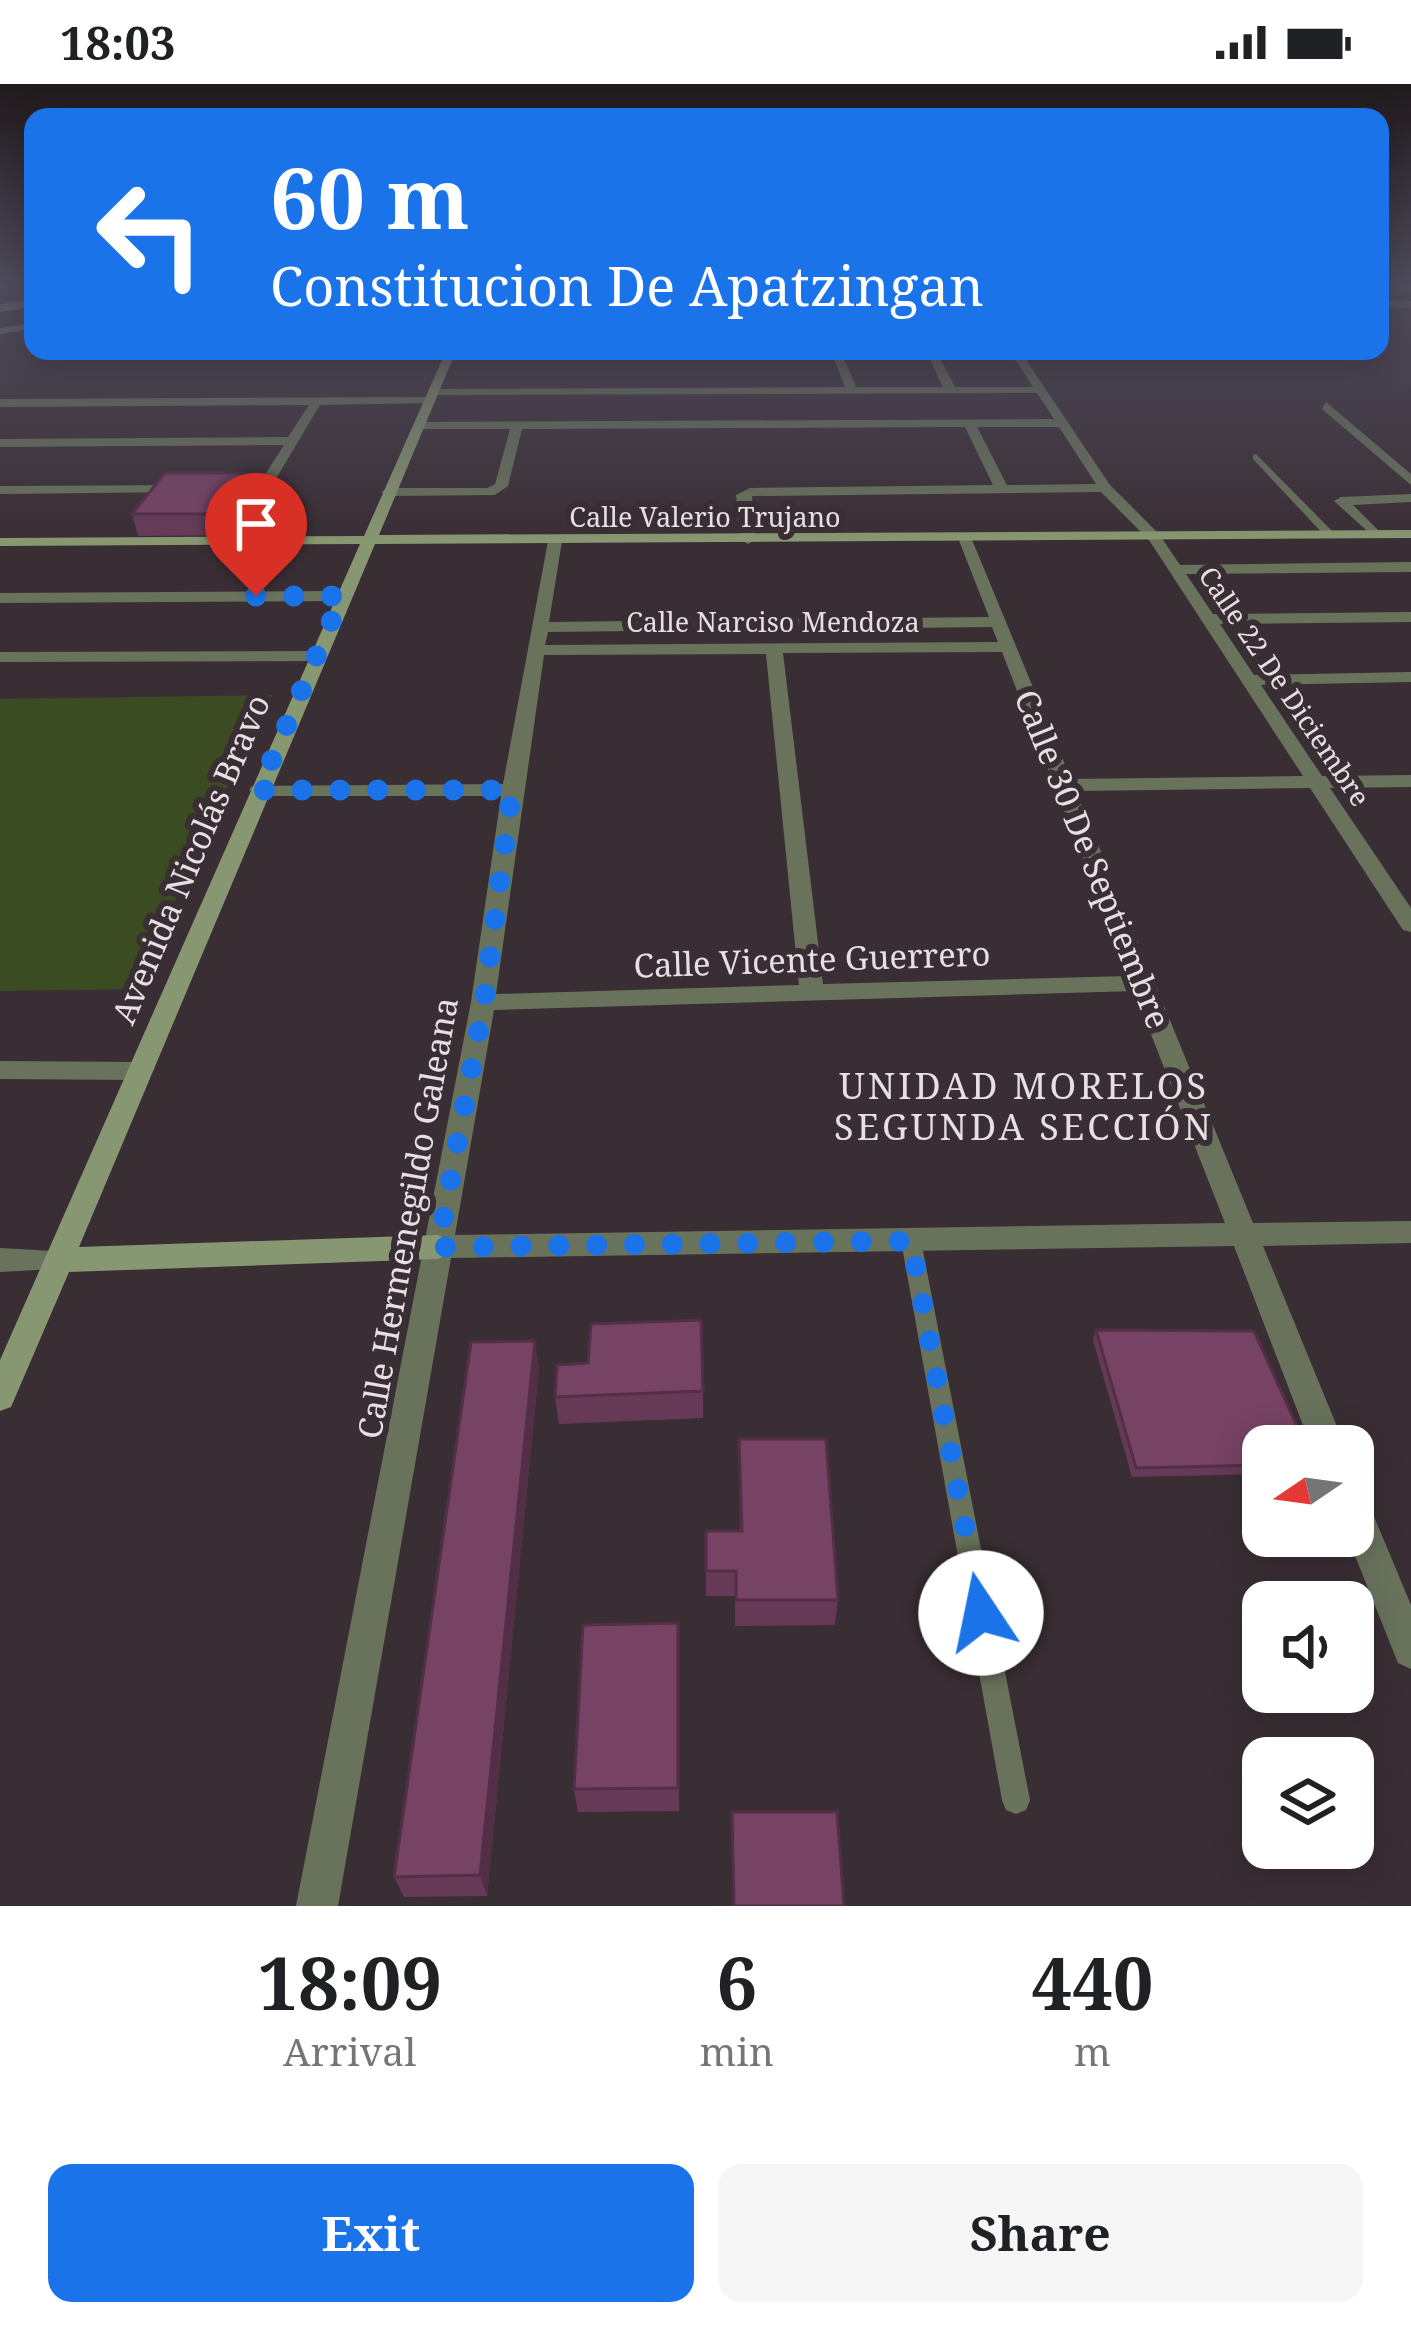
<!DOCTYPE html>
<meta charset="utf-8">
<style>
:root{--surface:#fff;--page:#f6f6f6;--text:#202124;--muted:#757577;--accent:#1a73e8}
body{margin:0;font-family:"Noto Serif",serif;background:var(--page);color:var(--text);height:100vh;display:flex;flex-direction:column;font-size:45px;white-space:nowrap}
*{box-sizing:border-box;margin:0}
p{font-size:39px;color:var(--muted)}
.icon{flex:none;width:66px;height:66px;fill:none;stroke:currentColor;stroke-width:2;stroke-linecap:round;stroke-linejoin:round}
.map{position:relative;height:1822px;overflow:hidden}
.details{display:flex;flex-direction:column;background:var(--surface);flex:1}
.details>*{flex:none}
.top-card{position:absolute;left:24px;top:24px;width:1365px;height:252px;border-radius:24px;box-shadow:0 6px 30px #0003;background:#1a73e8;color:#fff;overflow:hidden}
.needle{width:78px;rotate:257deg}
.fabs{position:absolute;left:1242px;top:1341px;display:grid;gap:24px}
.fabs a{display:grid;place-items:center;width:132px;height:132px;border-radius:24px;background:var(--surface);box-shadow:0 6px 30px #0003;font-size:60px}
.pin{position:absolute;display:grid;place-items:center;width:102px;height:102px;color:#fff;margin:-123px -51px;border-radius:50% 50% 50% 0;rotate:-45deg;box-shadow:0 0 12px #0007}
.pin .icon{rotate:45deg}
.me{position:absolute;width:132px;margin:-66px;rotate:349deg;stroke-linejoin:round;filter:drop-shadow(0 0 9px #0008)}
.turn{display:flex;align-items:center;gap:42px;height:252px;padding:0 48px;font-size:54px}
.turn .icon{width:156px;height:156px;stroke-width:2.5}
.turn b{display:block;font-size:84px;line-height:102px}
.eta{display:flex;justify-content:space-evenly;align-items:center;height:204px;text-align:center}
.eta b{font-size:72px;font-weight:700;line-height:84px}
.cta{display:flex;gap:24px;margin-top:auto;padding:24px 48px}
.cta a{flex:1;height:138px;border-radius:24px;background:var(--accent);color:#fff;font-size:48px;font-weight:700;line-height:138px;text-align:center}
.cta a+a{background:var(--page);color:var(--text)}
.status{display:flex;justify-content:space-between;align-items:center;height:84px;padding:0 60px;background:var(--surface);direction:ltr}
.status svg{height:33px;fill:currentColor}
.map>svg:first-child{display:block}
</style>
<div class="status"><b>18:03</b><svg viewBox="0 0 49 12"><path d="M0 12V9h3v3zM5 12V6h3v6zM10 12V3h3v9zM15 12V0h3v12zM26 1h20v11H26zM47 4h2v5h-2z"/></svg></div>
<div class="map">
<svg width="1411" height="1822" viewBox="0 0 1411 1822">
<rect width="100%" height="100%" fill="#3a2e35"/>
<path fill="#3b4b22" d="M272 611 133 905 0 907V615Z"/>
<g fill="none" stroke-linecap="round" stroke-linejoin="round">
<path fill="#69735c" fill-rule="evenodd" d="M1256 370 1334 449V453H1326L1253 375V371Z
M911 1149 918 1151 921 1157 1030 1716 1026 1726 1016 1730 1006 1726 1002 1716 901 1157 904 1151Z"/>
<path fill="#69735c" fill-rule="evenodd" d="M1399 202H1410L1411 210Z
M446 267H671L666 270 450 272Z
M831 267H841L856 303H943L926 267H936L955 303H1033L1010 267H1020L1110 401 1159 450 1180 481 1411 478V488L1186 490 1213 530 1411 528V538L1220 540 1254 591 1411 588V598L1261 601 1322 692 1411 691V703L1330 704 1411 824V848L1403 846 1310 704 1076 707 1253 1139 1411 1137V1159L1263 1162 1345 1362H1311L1234 1162 451 1174 338 1822H296L471 918 501 712H259L249 706 252 702 503 700 548 457 555 453 562 457 549 538 989 533 958 454 970 451 1071 695 1303 692 1149 456 1101 408 752 412 755 456 748 460 741 456 736 411 750 404 993 401 965 343 522 345 508 402 495 411 388 412 381 408 388 404H487L495 400 510 345H413L417 338 1054 335 1037 309 434 311 428 308 434 305 845 303ZM977 343H1059L1096 400 1007 401ZM992 543 998 558 545 561 548 548ZM1002 568 1128 892 823 900 783 569ZM766 570 799 901 496 910 544 571ZM1134 907 1225 1139 455 1151 494 926Z
M1109 267H1286V268L1281 271 1110 273 1105 270Z
M428 313 432 319 320 321 271 403 236 408 229 404 231 401 261 397 284 361 0 363V355L288 353 309 321 0 323V315Z
M1326 318 1411 390V401L1322 325Z
M189 401 191 404 184 408 0 410V402Z
M1411 410V418L1353 421 1382 450 1375 454 1334 417 1341 413Z
M0 509 342 507 350 512 342 517 0 519Z
M0 568 316 567 325 572 316 577 0 578Z
M0 977 139 978 148 981 152 987 148 993 139 996 0 995Z
M0 1164 70 1168 75 1176 70 1184 0 1188Z
M1353 1407 1365 1411 1411 1521V1585L1398 1579 1347 1452H1353Z"/>
<path fill="#879771" fill-rule="evenodd" d="M1380 217H1411V223H1380Z
M33 239V245L0 250V244Z
M446 267H456L379 451 1411 446V454L375 460 79 1163 438 1151 448 1155 453 1163 448 1171 438 1175 69 1188 11 1323 0 1327V1276L360 460 0 462V454L364 452Z"/>
<path fill="#b2cc91" fill-rule="evenodd" d="M33 215V223L0 228V220Z"/>
</g>
<path fill="#663a56" d="M263 389 267 409 241 451 138 452 132 430Z
M1096 1246 1263 1362V1390L1132 1393 1093 1256Z
M539 1284 487 1812 404 1813 394 1793Z
M703 1307V1334L559 1340 555 1313Z
M739 1355 838 1516 835 1541 735 1542V1512H706V1447H740Z
M678 1539 679 1727 578 1728 574 1705Z"/>
<path fill="#532f46" d="M263 389 267 409 241 451 236 430Z
M535 1257 539 1284 487 1812 480 1791Z"/>
<path fill="#774364" stroke="#532f46" stroke-width="3" d="M165 389H263L236 430H132Z
M701 1236 703 1307 555 1313 557 1281 588 1279 591 1240Z
M1096 1246 1254 1247 1306 1362H1263V1381L1136 1384Z
M535 1257 480 1791 394 1793 471 1258Z
M739 1355H826L838 1516H736V1487H706V1447H742Z
M678 1539V1704L574 1705 583 1541Z
M732 1728H837L844 1822H734Z"/>
<linearGradient id="sky" x2="0" y2="1"><stop stop-color="#20191d"/><stop offset="0.44" stop-color="#4f4c5c"/><stop offset="1" stop-color="#4f4c5c" stop-opacity="0"/></linearGradient>
<rect width="1411" height="457" fill="url(#sky)"/>
<g fill="none" stroke-linecap="round" stroke-linejoin="round">
<path stroke="#1a73e8" stroke-width="21" stroke-dasharray="0 37.8" d="M256 512H342L259 706H512L484 918 438 1163 911 1157 981 1529"/>
</g>
<g text-anchor="middle" dominant-baseline="central" stroke-width="12" stroke-linejoin="round" paint-order="stroke">
<g font-size="27" fill="#e6dfe3" stroke="#3a2e35">
<text x="705" y="432">Calle Valerio Trujano</text>
<text x="773" y="537">Calle Narciso Mendoza</text>
<text transform="translate(1285 602) rotate(56)">Calle 22 De Diciembre</text>
</g>
<g font-size="33" fill="#e6dfe3" stroke="#3a2e35">
<text transform="translate(190 775) rotate(-67)">Avenida Nicolás Bravo</text>
<text transform="translate(1093 775) rotate(68)">Calle 30 De Septiembre</text>
<text transform="translate(812 875) rotate(-2)">Calle Vicente Guerrero</text>
<text transform="translate(407 1134) rotate(-80)">Calle Hermenegildo Galeana</text>
</g>
<g font-size="36" letter-spacing="3" fill="#e6dfe3" stroke="#3a2e35">
<text x="1024" y="1001">UNIDAD MORELOS<tspan x="1024" dy="41">SEGUNDA SECCIÓN</tspan></text>
</g>
</g>
</svg>
<div class="fabs">
<a><svg class="needle" viewBox="-14 -14 28 28"><path d="M0-13l5 13h-10z" fill="#e53935"/><path d="M0 13l5-13h-10z" fill="#757577"/></svg></a>
<a><svg class="icon" aria-label="sound" viewBox="0 0 24 24"><path d="M4 9h4l5-4v14l-5-4H4zM17 9q2 3 0 6"/></svg></a>
<a><svg class="icon" aria-label="layers" viewBox="0 0 24 24"><path d="M12 4l9 5-9 5-9-5zM3 14l9 5 9-5"/></svg></a>
</div>
<div class="pin" style="left:256px;top:512px;background:#d93025"><svg class="icon" aria-label="arrive" viewBox="0 0 24 24"><path d="M6 21V4h12l-3 4 3 4H6"/></svg></div>
<svg class="me" style="left:981px;top:1529px" viewBox="-20 -20 40 40"><circle r="19" fill="#fff"/><path d="M0-13L10 11 0 6-10 11z" fill="#1a73e8"/></svg>
<div class="top-card">
<div class="turn"><svg class="icon" aria-label="left" viewBox="0 0 24 24"><path d="M17 20v-9H6M10 6l-5 5 5 5"/></svg><div><b>60 m</b>Constitucion De Apatzingan</div></div>
</div>
</div>
<section class="details">
<div class="eta">
<div><b>18:09</b><p>Arrival</p></div>
<div><b>6</b><p>min</p></div>
<div><b>440</b><p>m</p></div>
</div>
<div class="cta"><a>Exit</a><a>Share</a></div>
</section>
